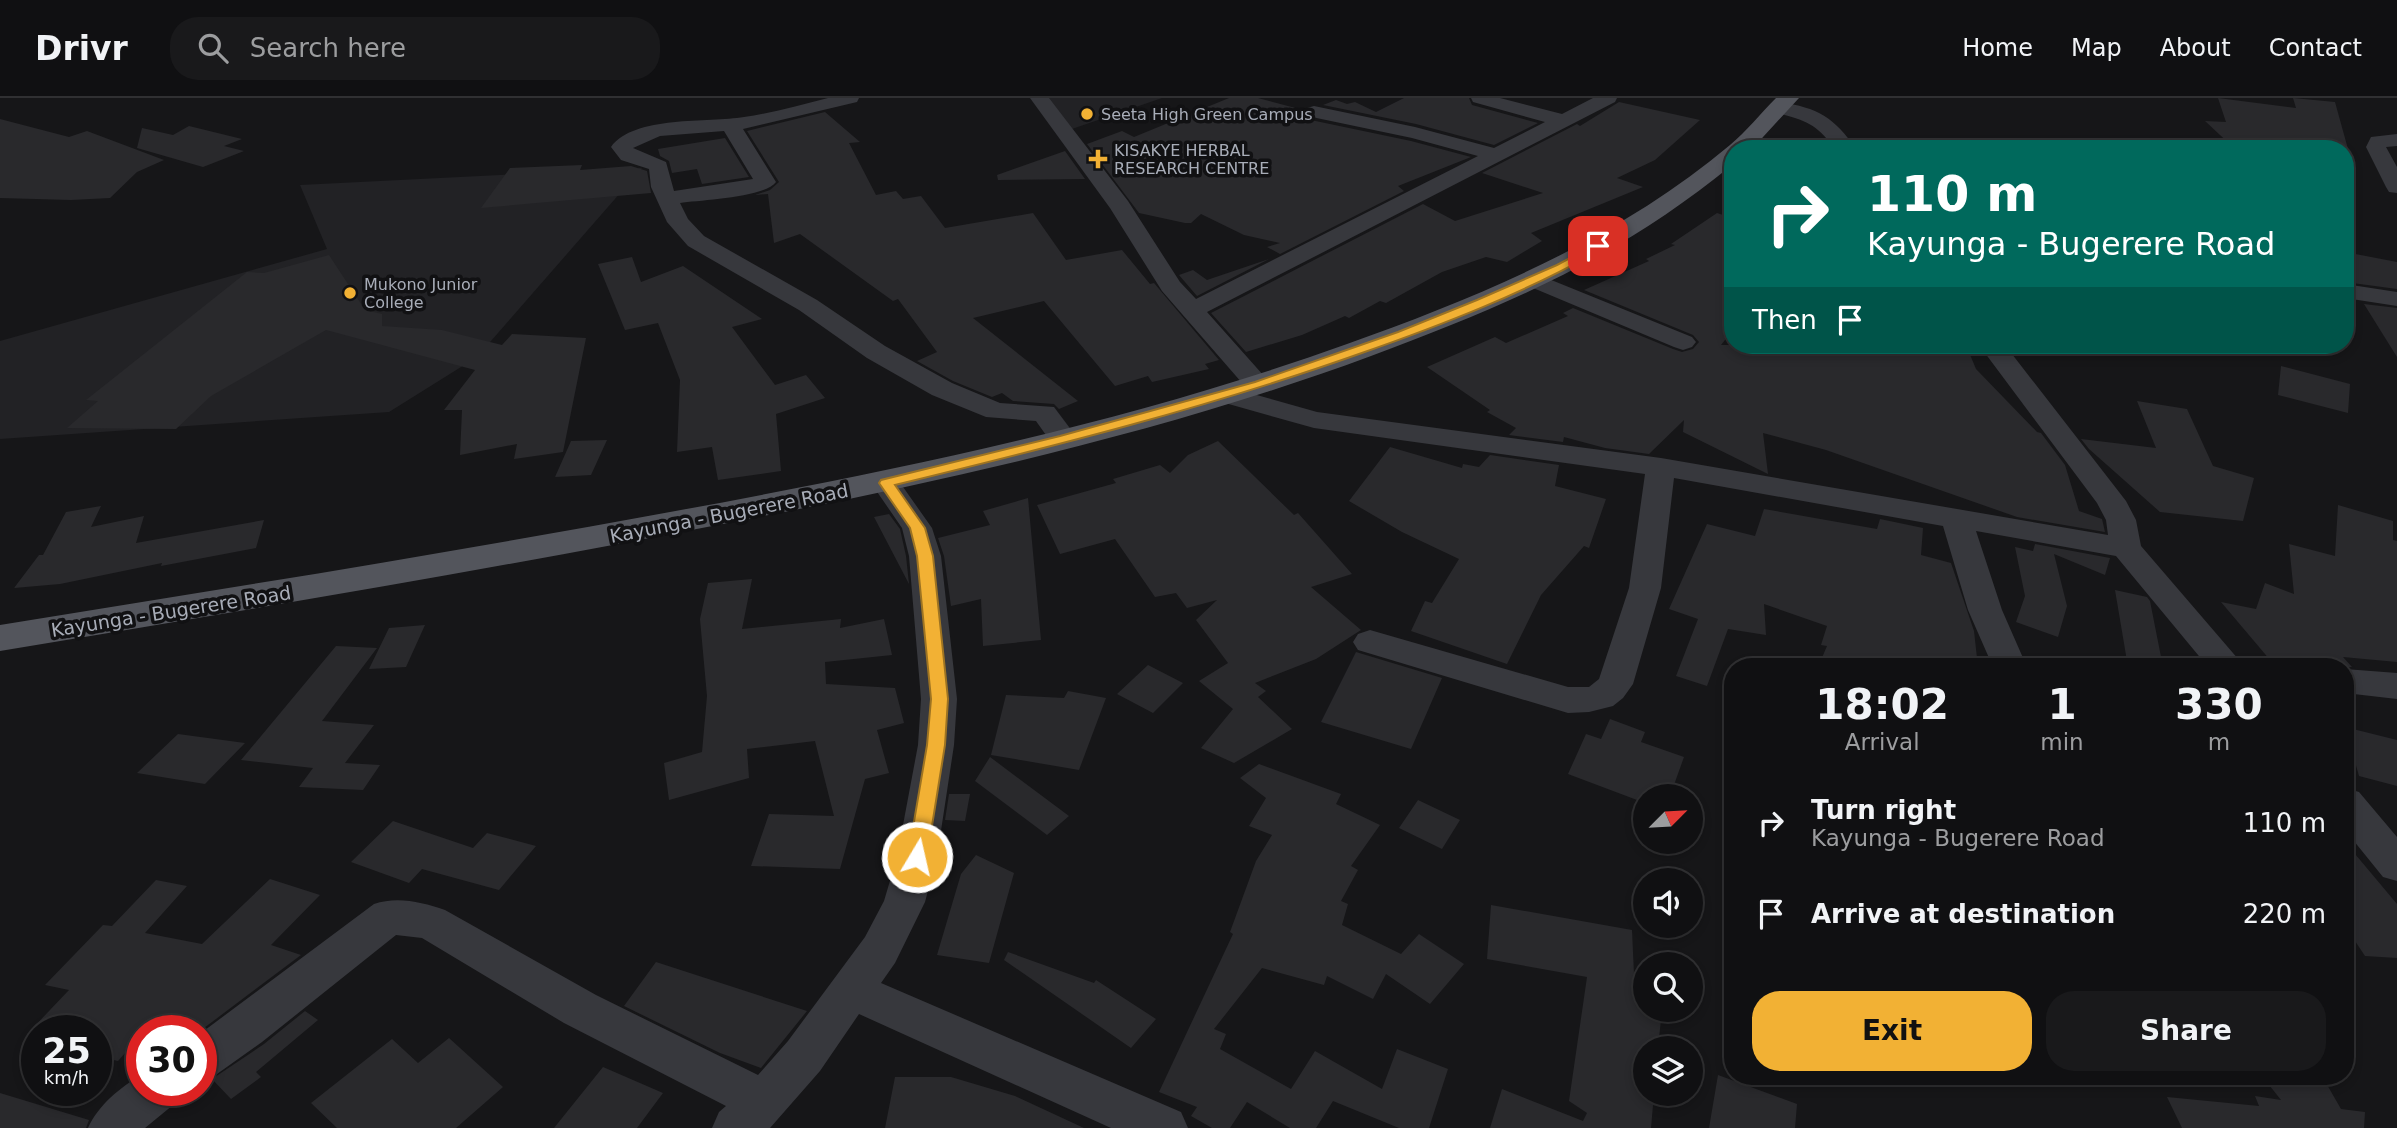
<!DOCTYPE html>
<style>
:root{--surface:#101012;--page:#19191b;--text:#f1f3f6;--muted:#9c9d9f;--line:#303032;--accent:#f2b134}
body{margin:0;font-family:"DejaVu Sans",sans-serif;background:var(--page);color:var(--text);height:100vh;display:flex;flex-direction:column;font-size:26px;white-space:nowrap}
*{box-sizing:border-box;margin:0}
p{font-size:23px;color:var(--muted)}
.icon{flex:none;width:38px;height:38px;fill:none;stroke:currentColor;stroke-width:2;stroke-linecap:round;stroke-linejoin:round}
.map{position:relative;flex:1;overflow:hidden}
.drawer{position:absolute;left:1724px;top:560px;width:630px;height:427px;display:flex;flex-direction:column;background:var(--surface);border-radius:28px;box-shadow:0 4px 10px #0003,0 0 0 2px var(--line)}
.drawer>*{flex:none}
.hud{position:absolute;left:1724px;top:42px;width:630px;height:214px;border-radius:28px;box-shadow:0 4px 10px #0003,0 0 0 2px var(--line);background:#00695c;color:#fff;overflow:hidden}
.needle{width:46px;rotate:66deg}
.tools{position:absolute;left:1633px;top:686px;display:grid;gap:14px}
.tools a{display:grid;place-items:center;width:70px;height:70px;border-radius:50%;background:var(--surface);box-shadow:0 4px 10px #0003,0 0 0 2px var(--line);font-size:35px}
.speed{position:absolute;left:21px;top:917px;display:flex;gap:14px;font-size:35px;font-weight:700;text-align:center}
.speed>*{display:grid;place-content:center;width:91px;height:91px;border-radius:50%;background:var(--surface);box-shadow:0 4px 10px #0003,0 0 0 2px var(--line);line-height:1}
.speed small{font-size:18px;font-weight:400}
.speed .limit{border:10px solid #d22;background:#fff;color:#111}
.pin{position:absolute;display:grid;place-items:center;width:60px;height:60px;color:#fff;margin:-30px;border-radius:14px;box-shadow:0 4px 10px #0006}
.me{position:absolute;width:77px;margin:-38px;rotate:9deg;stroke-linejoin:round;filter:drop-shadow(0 0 5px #0008)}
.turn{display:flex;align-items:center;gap:24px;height:147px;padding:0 28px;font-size:32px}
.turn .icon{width:91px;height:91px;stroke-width:2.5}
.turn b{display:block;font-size:49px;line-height:60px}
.then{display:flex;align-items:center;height:66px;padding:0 28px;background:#0003;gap:14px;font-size:26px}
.eta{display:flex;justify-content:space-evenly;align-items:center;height:119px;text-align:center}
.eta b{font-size:42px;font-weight:600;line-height:49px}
.button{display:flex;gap:14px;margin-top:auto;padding:14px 28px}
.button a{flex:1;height:80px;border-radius:28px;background:var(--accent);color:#111;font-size:28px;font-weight:600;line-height:80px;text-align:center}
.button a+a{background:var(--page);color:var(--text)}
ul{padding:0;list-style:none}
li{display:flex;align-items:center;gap:21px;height:91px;padding:0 28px}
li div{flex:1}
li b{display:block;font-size:26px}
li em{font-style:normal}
header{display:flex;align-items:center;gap:42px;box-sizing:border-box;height:98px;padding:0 35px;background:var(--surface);border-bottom:2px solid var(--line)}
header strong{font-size:33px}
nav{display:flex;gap:38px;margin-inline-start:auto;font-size:24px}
.search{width:490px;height:63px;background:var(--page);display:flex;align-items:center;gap:18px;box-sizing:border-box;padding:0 24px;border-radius:28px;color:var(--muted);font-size:26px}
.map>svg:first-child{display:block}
</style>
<header>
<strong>Drivr</strong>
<div class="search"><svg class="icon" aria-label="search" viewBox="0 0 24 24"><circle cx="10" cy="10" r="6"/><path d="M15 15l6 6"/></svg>Search here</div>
<nav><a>Home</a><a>Map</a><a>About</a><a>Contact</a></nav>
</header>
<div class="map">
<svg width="2397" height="1030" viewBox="0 0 2397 1030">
<rect width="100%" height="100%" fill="#161618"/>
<path fill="#222225" d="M1047 0H1162L1069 32Z
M642 70 477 259 389 314 0 341V243L327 151 300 87Z"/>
<path fill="#29292c" d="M1229 0H1258L1303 12 1302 16 1306 21 1411 43 1471 59 1398 88 1404 93 1280 156 1267 149 1280 145 1244 137 1201 116 1191 125H1185L1139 115 1087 46 1122 33 1134 39Z
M1404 0H1469L1472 7 1538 25 1494 47 1416 26 1323 7 1336 2 1347 6 1355 4 1376 14Z
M2218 0 2296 10 2293 0 2335 4 2348 51H2235L2205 23 2226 24Z
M1619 4 1700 22 1655 62 1617 80 1643 89 1531 135 1542 143 1507 164 1486 159 1442 174 1386 205 1380 203 1349 220 1345 218 1302 237 1246 254 1211 215 1423 106 1455 123 1543 95 1482 75 1577 26 1580 28Z
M825 14 860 44 849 45 876 97 896 93 903 101 921 98 945 130 1033 115 1066 162 1122 152 1150 186 1154 185 1219 262 1205 266 1209 271 1152 284 1148 278 1115 288 1044 203 973 220 1078 303 1059 311 1054 306 1013 303 1002 295 992 299 953 283 917 263 937 254 898 201 893 203 800 136 774 145 768 96 755 97 770 92 779 84 747 33Z
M0 21 69 39 87 33 164 62 137 74 110 100 71 102 0 100Z
M189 28 242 41 224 48 244 53 203 69 137 50 142 30 173 37Z
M725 40 749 79 702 86 697 71 672 75 669 63 660 58 658 51Z
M1065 53 1085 81 998 82 997 77Z
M582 67 580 72 631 68 647 73 651 95 481 110 510 70Z
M1717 115 1732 120V233L1721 247H1966L1976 271 2037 334 2041 335 2065 367 2079 413 2102 421 2105 434 2017 419 1826 352 1763 335 1768 376 1683 334 1684 322 1649 356 1605 350 1564 339 1563 344 1509 337 1516 330 1487 314 1490 312 1427 269 1495 239 1506 245 1568 218 1563 215 1573 210 1673 251 1682 254 1693 251 1699 244 1693 237 1584 192 1649 163 1646 161 1675 147 1671 146Z
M2345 154 2397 164V191L2345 184Z
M329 157 365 212 382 216V228L442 232 502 247 512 236 586 240 563 354 514 361 517 346 460 357 462 312H444L475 272 326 232 211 298 176 331 67 330 98 303 86 302 247 174 264 175Z
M632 159 641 184 683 168 762 221 732 229 775 287 806 277 825 300 776 316 781 373 718 382 712 349 677 354 680 282 658 225 625 232 598 166Z
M1269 161 1197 198 1179 177 1193 172 1207 182Z
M2364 206 2397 210V259Z
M2281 268 2350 286 2348 315 2278 297Z
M2137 303 2187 311 2213 368 2254 380 2243 423 2160 414 2089 351 2081 341 2156 350Z
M607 342 591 377 555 379 571 343Z
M1218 343 1294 417 1298 415 1352 476 1311 489 1361 532 1316 561 1255 585 1266 593 1258 599 1292 631 1234 665 1201 650 1233 611 1199 583 1228 565 1196 522 1217 502 1187 510 1176 495 1155 499 1115 441 1060 456 1037 407 1116 385 1113 381 1160 367 1170 375 1188 357Z
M1390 349 1462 370 1463 366 1479 369 1490 357 1559 367 1555 388 1606 401 1589 450 1584 448 1541 497 1507 566 1411 533 1425 503 1432 505 1459 461 1402 434 1349 403Z
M1028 400 1041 542 983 548 981 501 951 508 944 458 938 440 990 427 983 413Z
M2338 407 2393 423V442L2397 443V564L2343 559 2352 569H2276L2221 504 2256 511 2265 485 2294 496 2289 446 2335 458Z
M101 408 91 429 144 418 136 445 264 422 256 450 161 468 162 465 60 486 14 490 39 457H43L66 414Z
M1764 411 1877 431 1880 421 1923 430 1921 457 1951 465 1974 533 1978 569H1818L1827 548 1821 547 1827 528 1764 506 1766 537 1728 531 1707 588 1676 578 1698 521 1669 511 1707 426 1755 438Z
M889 416 900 431 906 458 909 486 874 419Z
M2035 446 2110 460 2105 477 2054 456 2067 508 2058 539 2016 524 2025 498 2015 449 2033 453Z
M752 481 742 531 841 521 840 530 884 521 892 557 825 564 826 586 895 590 904 625 877 632 889 675 865 681 840 771 751 768 769 716 834 718 815 643 747 651 749 680 669 702 664 665 702 654 707 598 700 521 708 485Z
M2115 492 2147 499 2150 503 2163 569H2128Z
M425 527 406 569 369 571 389 530Z
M336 548 377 550 322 623 374 627 345 665 380 667 363 692 299 689 313 670 241 662Z
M1356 554 1442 580 1411 651 1321 624Z
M1148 567 1183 585 1153 615 1117 596Z
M1068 593 1106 600 1079 672 991 657 1006 597 1064 600Z
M1610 621 1645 634 1641 644 1684 659 1670 698H1645V705L1568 676 1586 636 1601 641Z
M2345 629 2397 642V688L2359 678Z
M178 636 245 645 205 686 137 675Z
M990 659 1069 718 1047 737 975 683Z
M1259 666 1341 696 1336 706 1380 727 1351 768 1358 772 1341 803 1348 806 1342 827 1401 856 1419 836 1464 866 1430 906 1386 876 1373 901 1327 878 1324 887 1262 870 1214 931 1226 936 1220 951 1291 991 1315 953 1382 991 1397 951 1448 971 1429 1030H1399L1333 1003 1316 1030H1290L1247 1004 1230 1030H1212L1191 1018 1197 1009 1159 994 1233 836 1230 834 1256 763 1272 737 1249 728 1266 700 1240 680Z
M949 696H970L965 723 945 722Z
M1418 702 1460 722 1442 751 1399 730Z
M393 723 473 750 487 735 536 748 499 792 422 771 409 785 351 764Z
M2345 744 2397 806V860L2365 858 2345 828Z
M976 757 1014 775 989 865 937 857 961 776Z
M270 781 320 797 271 847 301 857 200 933H186L155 921 142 933V936L118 963 96 958V933H30L69 892 45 887 103 827 112 828 156 782 187 788 145 835 202 846Z
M1491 807 1632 832 1635 899 1645 902V912H1662L1658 950H1645V996H1654L1651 1030H1490L1502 991 1583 1023 1587 1015 1569 1003 1587 879 1487 861Z
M1008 854 1094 885 1096 882 1156 921 1131 950 1004 862Z
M656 864 807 913 761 970 720 955 624 908Z
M305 913 318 922 256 974 261 979 231 1001 212 981 264 946Z
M449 940 503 989 456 1030H337L311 1005 392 941 418 965Z
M603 969 663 995 637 1030H554Z
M1718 977 1797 1006 1795 1030H1709Z
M2262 978H2322L2341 1011 2365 1014 2364 1030H2182L2167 999 2259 1008 2255 998 2281 1002Z
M895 979H951L1015 998 1084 1030H885Z
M0 995 89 1022 86 1030H0Z"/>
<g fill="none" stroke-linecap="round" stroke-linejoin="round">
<path fill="#37383d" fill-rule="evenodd" d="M828 0H859L857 4 743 31 776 84C764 100 700 102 680 105L688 121 704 138 817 202 885 248 952 285 1000 305 1054 309 1078 341 1074 347C1053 352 1047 338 1036 323L986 319 932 297 867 260 799 212 688 148 667 124 651 89 649 71 621 62 611 49C634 17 709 25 744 19 772 15 800 7 828 0ZM724 33 753 81 674 93 666 64 633 50 660 38Z
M1030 0H1049L1128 103 1180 184 1196 201 1478 58 1412 40 1307 18 1304 14 1307 10 1314 8 1415 29 1494 50 1545 24 1473 4 1471 0H1500L1562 16 1593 0H1617L1615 4 1207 214 1272 287 1269 293 1259 295 1249 293 1162 193 1110 110Z
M1780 4C1818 10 1834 19 1856 51H1835C1815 24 1804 22 1773 14L1770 10 1773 6Z
M2397 36V48L2386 49 2397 69V95L2389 94 2386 89 2366 49 2371 39Z
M1534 175 1692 239 1696 244 1692 249 1683 252 1674 249 1526 187 1522 182 1526 177Z
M2345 186 2397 194V208L2345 200Z
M1979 247H2005L2126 403 2136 422 2141 448 2245 569H2208L2116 458 1976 433 2002 512 2027 569H1993L1968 512 1943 428 1674 380 1661 490 1633 586 1623 600 1613 608 1589 614 1568 615 1358 552 1353 544 1358 536 1370 532 1568 589H1589L1599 581 1629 490 1645 376 1314 330 1218 303 1214 297 1218 291 1228 289 1317 314 1661 360 2108 437 2106 422 2097 405Z
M886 376 896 379 932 430 941 458 957 601 954 647 937 759 925 804 895 865 881 885 1181 1014 1188 1030H1111L859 916 820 973 770 1030H712L719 1014 726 1008 564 925 422 840 396 837 262 944 217 976 201 982V935L374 806C397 798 422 804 445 812L596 897 758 977 788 943 865 839 884 803 897 759 918 647 921 601 909 458 902 430 871 385 876 379Z
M2345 571 2397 575V601L2345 595Z
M2345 690 2359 694 2397 739V783L2383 779 2345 732Z
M142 976V992H180L173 1007 145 1030H88C99 1006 120 990 142 976Z"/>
<path fill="#53555c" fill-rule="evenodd" d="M1776 0H1799L1752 51H1732V67C1618 160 1508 207 1371 258 1163 335 945 383 728 425 486 472 243 513 0 553V527C224 491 447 455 670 414 899 372 1128 325 1347 246 1484 197 1618 141 1730 47 1746 34 1761 15 1776 0Z"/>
</g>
<path fill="#f2b134" stroke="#9d7322" stroke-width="2" d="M1598 145 1602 146V151C1525 195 1442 227 1359 256 1207 310 1051 349 895 387L925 430 933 458 948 601 945 647 927 759 924 765 917 767 911 765 908 759 927 647 931 601 917 458 910 430 879 385 881 382 1060 338 1255 284 1398 234 1477 202 1557 167Z"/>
<g fill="#f2b134" stroke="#111113" stroke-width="2.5">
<circle cx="1087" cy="16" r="7"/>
<path d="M1094.5 50.5h7v7h7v7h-7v7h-7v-7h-7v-7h7z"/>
<circle cx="350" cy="195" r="7"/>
</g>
<g text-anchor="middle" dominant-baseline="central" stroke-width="7" stroke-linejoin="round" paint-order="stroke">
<g font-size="16" fill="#a8adb8" stroke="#111113" text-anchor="start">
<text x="1101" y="16">Seeta High Green Campus</text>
<text x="1114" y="52">KISAKYE HERBAL<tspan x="1114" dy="18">RESEARCH CENTRE</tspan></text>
<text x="364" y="186">Mukono Junior<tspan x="364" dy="18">College</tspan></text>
</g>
<g font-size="19" fill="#a8adb8" stroke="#111113">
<text transform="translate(729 415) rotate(-11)">Kayunga - Bugerere Road</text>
<text transform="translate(171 513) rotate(-9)">Kayunga - Bugerere Road</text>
</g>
</g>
</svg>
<div class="tools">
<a><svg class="needle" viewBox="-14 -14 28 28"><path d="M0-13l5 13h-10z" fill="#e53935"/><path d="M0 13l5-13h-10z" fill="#9c9d9f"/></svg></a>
<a><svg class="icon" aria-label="sound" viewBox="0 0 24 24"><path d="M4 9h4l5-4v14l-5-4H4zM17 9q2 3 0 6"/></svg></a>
<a><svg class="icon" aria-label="search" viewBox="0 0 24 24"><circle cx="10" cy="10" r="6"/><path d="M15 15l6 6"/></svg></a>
<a><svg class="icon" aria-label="layers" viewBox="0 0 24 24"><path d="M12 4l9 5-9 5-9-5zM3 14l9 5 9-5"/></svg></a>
</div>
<div class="speed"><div>25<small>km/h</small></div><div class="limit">30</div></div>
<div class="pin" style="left:1598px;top:148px;background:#d93025"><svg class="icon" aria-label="arrive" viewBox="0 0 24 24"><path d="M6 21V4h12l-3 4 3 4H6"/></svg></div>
<svg class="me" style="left:917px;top:759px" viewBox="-20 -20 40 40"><circle r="17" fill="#f2b134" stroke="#fff" stroke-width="3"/><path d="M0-11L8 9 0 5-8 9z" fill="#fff"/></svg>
<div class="hud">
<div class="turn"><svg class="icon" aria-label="right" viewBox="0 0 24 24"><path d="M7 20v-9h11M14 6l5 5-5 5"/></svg><div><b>110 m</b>Kayunga - Bugerere Road</div></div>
<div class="then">Then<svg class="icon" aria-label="arrive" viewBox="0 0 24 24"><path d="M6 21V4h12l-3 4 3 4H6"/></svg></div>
</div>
<section class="drawer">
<div class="eta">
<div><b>18:02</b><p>Arrival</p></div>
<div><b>1</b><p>min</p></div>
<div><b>330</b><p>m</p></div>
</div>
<ul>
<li><svg class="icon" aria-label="right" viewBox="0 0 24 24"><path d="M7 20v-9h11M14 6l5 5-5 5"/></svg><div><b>Turn right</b><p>Kayunga - Bugerere Road</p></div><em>110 m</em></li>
<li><svg class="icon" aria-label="arrive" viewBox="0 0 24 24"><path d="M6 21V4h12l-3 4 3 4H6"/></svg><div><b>Arrive at destination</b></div><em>220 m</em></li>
</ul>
<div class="button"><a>Exit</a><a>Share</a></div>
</section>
</div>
